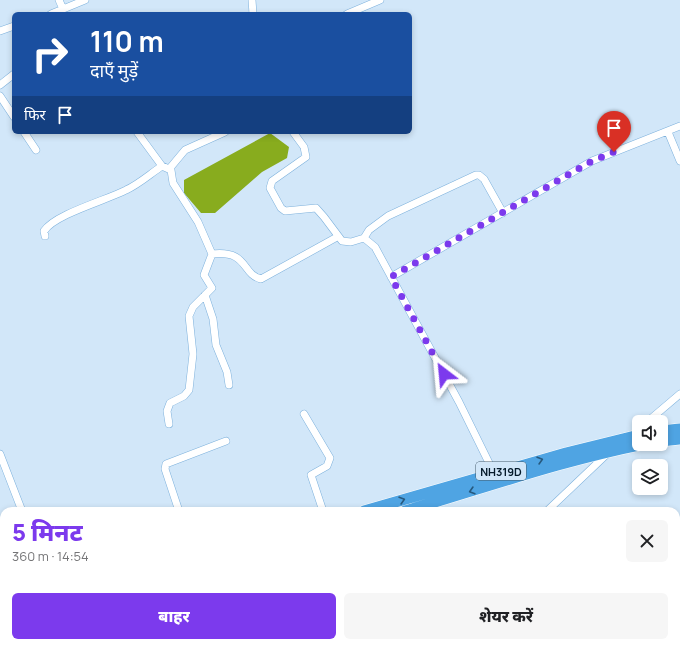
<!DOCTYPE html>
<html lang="hi">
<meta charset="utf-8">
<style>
:root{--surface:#fff;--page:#f6f6f6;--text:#202124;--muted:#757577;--accent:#7c3aed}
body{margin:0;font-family:Manrope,"Noto Sans Devanagari",sans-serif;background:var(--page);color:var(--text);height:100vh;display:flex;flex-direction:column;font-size:15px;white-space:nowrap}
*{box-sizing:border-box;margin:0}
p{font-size:13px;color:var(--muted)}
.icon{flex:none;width:22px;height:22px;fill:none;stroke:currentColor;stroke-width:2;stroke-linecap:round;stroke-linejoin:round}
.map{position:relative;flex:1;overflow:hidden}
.sheet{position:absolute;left:0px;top:507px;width:680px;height:140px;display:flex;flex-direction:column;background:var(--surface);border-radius:12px 12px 0 0;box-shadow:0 2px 6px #0003}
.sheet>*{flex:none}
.top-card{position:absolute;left:12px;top:12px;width:400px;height:122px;border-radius:6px;box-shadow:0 2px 6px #0003;background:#1a4fa0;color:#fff;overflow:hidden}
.fabs{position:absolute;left:632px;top:415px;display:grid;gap:8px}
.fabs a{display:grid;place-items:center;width:36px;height:36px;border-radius:6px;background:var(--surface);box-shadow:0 2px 6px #0003;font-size:20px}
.pin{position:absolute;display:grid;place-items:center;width:34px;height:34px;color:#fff;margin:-41px -17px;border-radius:50% 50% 50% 0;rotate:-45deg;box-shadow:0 0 4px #0007}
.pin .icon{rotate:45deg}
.me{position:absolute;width:44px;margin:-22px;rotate:331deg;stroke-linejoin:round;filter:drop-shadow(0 0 3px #0008)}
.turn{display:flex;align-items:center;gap:14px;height:84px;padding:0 12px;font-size:18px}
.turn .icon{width:52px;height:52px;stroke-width:2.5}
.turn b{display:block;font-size:28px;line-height:34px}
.then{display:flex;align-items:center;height:38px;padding:0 12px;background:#0003;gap:8px;font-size:15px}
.round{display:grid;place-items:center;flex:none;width:42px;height:42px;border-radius:6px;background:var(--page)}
.summary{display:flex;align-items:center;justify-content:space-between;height:68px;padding:0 12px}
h1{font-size:24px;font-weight:800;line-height:30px;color:var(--accent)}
.button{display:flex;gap:8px;margin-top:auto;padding:8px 12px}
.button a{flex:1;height:46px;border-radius:6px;background:var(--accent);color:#fff;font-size:16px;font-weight:800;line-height:46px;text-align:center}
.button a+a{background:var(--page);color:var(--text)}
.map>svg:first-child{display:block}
</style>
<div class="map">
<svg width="680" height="647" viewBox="0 0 680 647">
<rect width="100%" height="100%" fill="#d2e7f9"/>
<path fill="#88ac1e" d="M270 133 289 147 287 158 262 172 215 213H201L184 193V180Z"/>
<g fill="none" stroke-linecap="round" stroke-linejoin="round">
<g stroke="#7db1dc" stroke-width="8">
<path id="minor" d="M59 0 63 9
M252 0 253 14
M51 14 85 0
M347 14 380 0
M0 31 14 26
M0 85 14 74
M0 96 14 117
M24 132 36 150
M137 132 162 166 171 170 173 183 198 222 212 254 204 275 212 288 193 307 189 316 193 354 189 390 184 396 170 403 167 411 169 424
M293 132 304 147 306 157 272 181 270 188 281 208 285 211 316 208 324 217 342 241 351 242 364 238 375 247 459 402 494 473
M668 132 680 161
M170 168 185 150 225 132
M45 236 44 231C55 214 107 200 126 190 139 184 150 174 162 166
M364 238 369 230 388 216 476 175H479L484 179 503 213
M212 254C249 250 241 274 261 279L337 237
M391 277 592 161 680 126
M205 295 213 319 216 345 227 372 229 385
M304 414 330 458 327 466 311 475 323 511
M647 422 680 394
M0 454 22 511
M179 511 165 469 166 464 226 441
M547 511 608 453
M148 643 150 647
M416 643 419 647
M166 647H172
M379 647 383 643"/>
</g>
<g stroke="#fff" stroke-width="12">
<path id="highway" d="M661 431 680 429
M661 441 680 439
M364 511 566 453 639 435
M405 511C484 488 563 460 644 444
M0 548 4 549
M0 558H4"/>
</g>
<use href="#minor" stroke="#fff" stroke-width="7"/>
<use href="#highway" stroke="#4fa4e3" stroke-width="11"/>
</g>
<defs><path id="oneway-chevron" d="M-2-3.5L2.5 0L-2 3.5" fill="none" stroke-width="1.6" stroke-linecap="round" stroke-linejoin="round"/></defs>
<g stroke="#27597e">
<use href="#oneway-chevron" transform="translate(540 460) rotate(-16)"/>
<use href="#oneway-chevron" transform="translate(472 491) rotate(164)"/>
<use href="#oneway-chevron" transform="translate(402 500) rotate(-16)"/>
</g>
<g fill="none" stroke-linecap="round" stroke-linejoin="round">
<path stroke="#7c3aed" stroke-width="7" stroke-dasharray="0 12.6" d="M444 374 391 277 592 161 614 152"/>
</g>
<g text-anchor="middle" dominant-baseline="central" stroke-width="4" stroke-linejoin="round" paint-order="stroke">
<rect fill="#d2e7f9" stroke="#435869" stroke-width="1" x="476" y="462" width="50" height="18" rx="3"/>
<g font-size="11" font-weight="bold" fill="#061b2b">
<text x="501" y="471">NH319D</text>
</g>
</g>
</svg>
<div class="fabs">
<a><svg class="icon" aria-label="sound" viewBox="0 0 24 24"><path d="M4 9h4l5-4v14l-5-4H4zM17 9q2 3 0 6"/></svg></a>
<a><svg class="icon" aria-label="layers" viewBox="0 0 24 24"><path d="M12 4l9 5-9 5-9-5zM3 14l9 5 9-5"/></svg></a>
</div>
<div class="pin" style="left:614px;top:152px;background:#d93025"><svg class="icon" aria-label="arrive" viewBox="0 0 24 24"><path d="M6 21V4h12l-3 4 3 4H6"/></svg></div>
<svg class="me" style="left:444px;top:374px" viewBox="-20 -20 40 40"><path d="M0-17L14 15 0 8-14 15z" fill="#7c3aed" stroke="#fff" stroke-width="4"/></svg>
<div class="top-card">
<div class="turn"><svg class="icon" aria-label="right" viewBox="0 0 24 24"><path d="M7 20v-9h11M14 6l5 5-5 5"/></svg><div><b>110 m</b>दाएँ मुड़ें</div></div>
<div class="then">फिर<svg class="icon" aria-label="arrive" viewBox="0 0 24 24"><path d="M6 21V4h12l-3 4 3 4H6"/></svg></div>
</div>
<section class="sheet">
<div class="summary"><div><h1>5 मिनट</h1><p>360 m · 14:54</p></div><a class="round"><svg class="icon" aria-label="close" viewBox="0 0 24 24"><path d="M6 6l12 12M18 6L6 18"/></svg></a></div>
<div class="button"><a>बाहर</a><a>शेयर करें</a></div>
</section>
</div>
